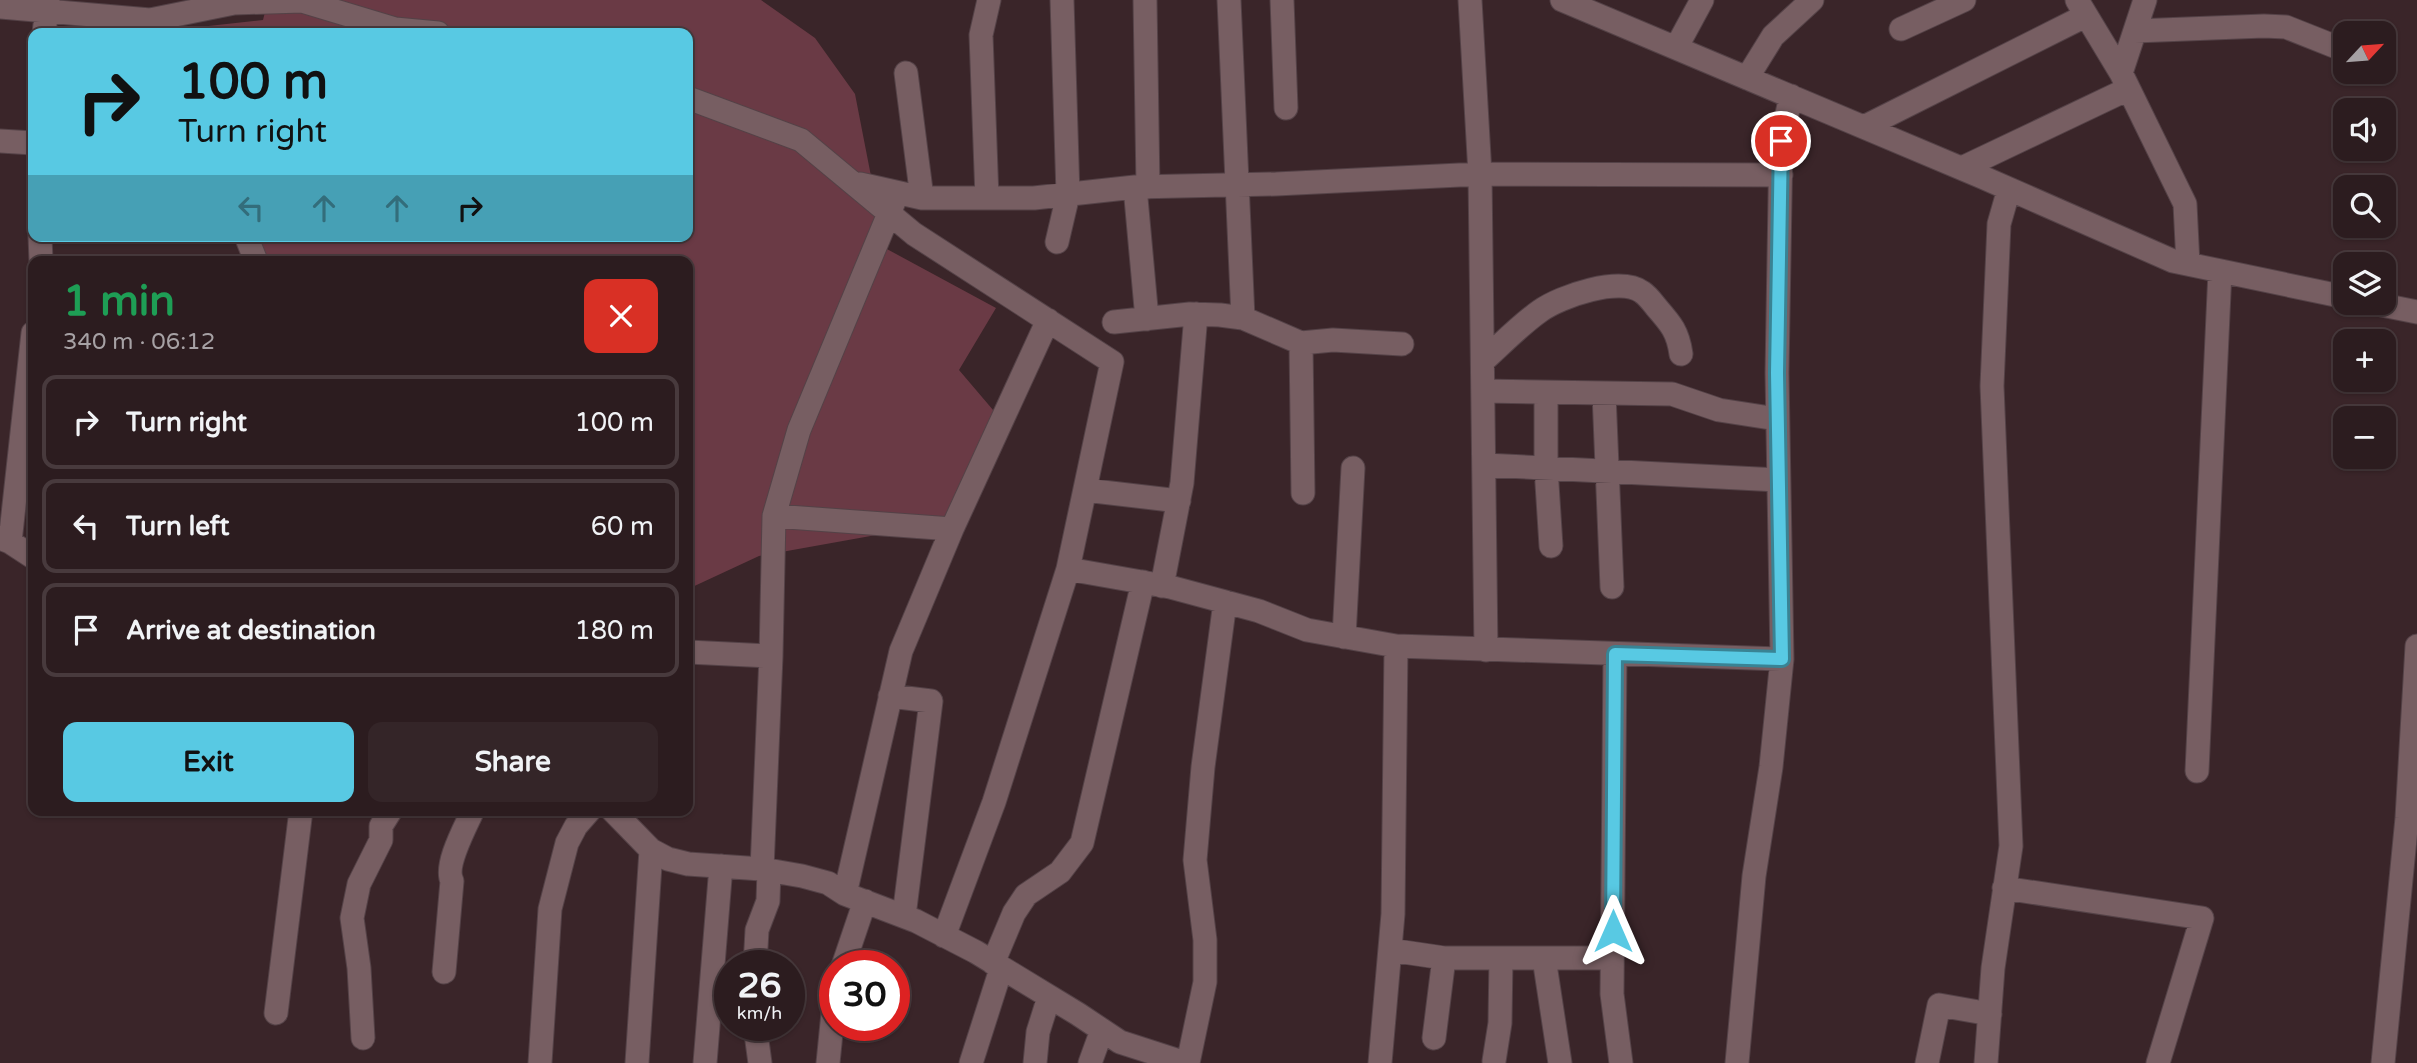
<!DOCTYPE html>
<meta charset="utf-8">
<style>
:root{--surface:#2c1c1f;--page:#342528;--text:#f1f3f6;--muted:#a6a1a4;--line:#483a3d;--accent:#58c9e3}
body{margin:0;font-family:"Varela Round",sans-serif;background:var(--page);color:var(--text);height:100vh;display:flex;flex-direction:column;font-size:26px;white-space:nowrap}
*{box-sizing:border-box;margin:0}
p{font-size:23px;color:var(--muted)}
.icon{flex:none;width:38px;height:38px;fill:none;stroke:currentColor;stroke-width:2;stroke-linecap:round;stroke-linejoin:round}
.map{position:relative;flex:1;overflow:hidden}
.details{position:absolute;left:28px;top:256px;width:665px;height:560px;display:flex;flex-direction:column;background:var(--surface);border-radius:14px;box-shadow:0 2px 5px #0004,0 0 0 2px var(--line)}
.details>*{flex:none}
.banner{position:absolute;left:28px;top:28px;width:665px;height:214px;border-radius:14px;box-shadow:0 2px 5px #0004,0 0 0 2px var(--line);background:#58c9e3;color:#111;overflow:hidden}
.needle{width:46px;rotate:64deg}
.fabs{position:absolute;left:2333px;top:21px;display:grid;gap:14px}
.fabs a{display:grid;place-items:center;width:63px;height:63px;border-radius:14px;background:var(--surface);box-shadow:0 2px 5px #0004,0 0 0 2px var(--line);font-size:35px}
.speed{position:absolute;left:714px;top:950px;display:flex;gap:14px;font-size:35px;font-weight:700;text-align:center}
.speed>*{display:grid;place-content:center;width:91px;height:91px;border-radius:50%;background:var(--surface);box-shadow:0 2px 5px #0004,0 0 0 2px var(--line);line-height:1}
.speed small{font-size:18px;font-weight:400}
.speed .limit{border:10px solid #d22;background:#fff;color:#111}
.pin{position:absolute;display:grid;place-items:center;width:60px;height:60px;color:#fff;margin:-30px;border:4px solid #fff;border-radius:50%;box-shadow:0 2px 7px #0007}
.me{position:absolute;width:77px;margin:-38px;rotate:0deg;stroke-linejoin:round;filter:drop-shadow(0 0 5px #0008)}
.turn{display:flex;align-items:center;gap:24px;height:147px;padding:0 35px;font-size:32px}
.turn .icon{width:91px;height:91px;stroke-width:2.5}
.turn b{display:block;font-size:49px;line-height:60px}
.lanes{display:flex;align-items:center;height:66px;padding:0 35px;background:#0003;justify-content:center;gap:35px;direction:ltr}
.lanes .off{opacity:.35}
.round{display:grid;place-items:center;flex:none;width:74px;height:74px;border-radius:14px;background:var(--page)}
.overview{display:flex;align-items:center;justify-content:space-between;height:119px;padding:0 35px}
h1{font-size:42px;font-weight:700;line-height:52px;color:#1e9e55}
.cta{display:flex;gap:14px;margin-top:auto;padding:14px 35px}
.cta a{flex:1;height:80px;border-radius:14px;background:var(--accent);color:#111;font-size:28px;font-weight:700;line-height:80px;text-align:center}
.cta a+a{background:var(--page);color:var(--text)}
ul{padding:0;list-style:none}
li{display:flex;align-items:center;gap:21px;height:94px;margin:0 14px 10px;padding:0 21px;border:4px solid var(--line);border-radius:14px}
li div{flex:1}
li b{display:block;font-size:26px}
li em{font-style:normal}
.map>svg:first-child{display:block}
</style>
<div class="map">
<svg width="2417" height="1063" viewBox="0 0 2417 1063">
<rect width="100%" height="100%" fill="#3a2529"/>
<path fill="#6a3a45" d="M268 0H761L815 38 855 94 885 248 996 308 959 370 999 417 943 523 759 556 688 589V261H264L255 236H688V33H173L172 30 263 20Z"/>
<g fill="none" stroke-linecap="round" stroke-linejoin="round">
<g stroke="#544247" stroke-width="25">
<path id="minor" d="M1145 0 1148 187
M1229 0 1243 318
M1282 0 1286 108
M1470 0 1480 174 1486 650
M1562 0 1982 177 2173 261 2345 297
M2077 0 2121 73 2185 204 2188 264
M0 7 150 20 234 3 302 1 395 29 438 33
M1901 29 1964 0
M2135 31 2264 26 2286 27 2344 50
M44 33 48 0
M1676 48 1702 0
M906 73 922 198
M2121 73 2145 0
M1747 78 1773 36 1812 0
M688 98 801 140 914 234 1112 362 1068 569 994 802 944 936
M1864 127 2085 16
M0 141 33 143
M1962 168 2128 89
M860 184 922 198H1034L1135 187 1276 184 1480 174 1781 175
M1135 187 1147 319
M987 198 981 35 989 0
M40 236 41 261
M246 236 256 261
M1057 242 1068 195 1062 0
M2372 303 2417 312
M1114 322 1190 314 1220 315 1243 318 1301 343 1333 340 1402 344
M1301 343 1303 493
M1483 361C1502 344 1520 325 1540 311 1561 296 1620 276 1642 292 1648 296 1653 303 1657 308 1671 324 1678 332 1681 354
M1484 391 1672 394 1719 410 1777 419
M1546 393V468L1551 546
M1604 394 1612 587
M1485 465 1778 480
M1085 490 1179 501
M774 516 952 529
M0 538 10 542 33 557
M10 542 33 333
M1068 569 1170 587 1259 611 1307 630 1396 646 1782 659
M1162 586 1182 483 1196 314
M1344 637 1353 468
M688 652 771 656
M1615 654 1612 994 1621 1063
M890 696 931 701 904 916
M2197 771 2220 271
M612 810 651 850 668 859 688 864 762 869 802 876 828 883 845 894 916 921 976 952 1078 1014 1120 1042 1185 1063
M762 869 771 656 774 516 799 430 895 199
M2004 888 2202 918 2158 1063
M845 894 901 651 952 529 1048 320
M1390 950 1444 958H1612
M1544 958 1560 1063
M993 963 1014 913 1026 895 1060 872 1082 843 1143 582
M755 966 757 930 768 901 769 870
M843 966 865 901
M444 972 452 881C444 865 466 826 473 810
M276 1013 301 810
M755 1026 760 1063
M363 1038 359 968 352 918 359 884 381 840V826L391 810
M1434 1038 1444 958
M1494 1061 1500 1023 1501 958
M540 1063 550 909 567 843 576 826 590 810
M637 1063 651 850
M705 1063 721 866
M828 1063 835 993
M971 1063 1001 969
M1035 1063 1038 1032 1049 997
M1090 1063 1102 1030
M1188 1063 1205 982V940L1195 860 1203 767 1225 602
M1380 1063 1393 914 1396 646
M1737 1063 1754 876 1771 767 1782 659 1777 373 1781 141 1791 96
M1927 1063 1939 1005 1990 1014
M1986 1063 1993 968 2011 846 1992 386 1999 224 2009 189
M2383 1063 2407 818 2417 646"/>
</g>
<use href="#minor" stroke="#775e62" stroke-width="23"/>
</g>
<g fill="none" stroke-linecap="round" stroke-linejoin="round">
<g stroke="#398394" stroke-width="18">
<path id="route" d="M1613 931 1615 654 1782 659 1777 373 1781 141"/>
</g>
<use href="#route" stroke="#58c9e3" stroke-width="12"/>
</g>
</svg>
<div class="fabs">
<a><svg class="needle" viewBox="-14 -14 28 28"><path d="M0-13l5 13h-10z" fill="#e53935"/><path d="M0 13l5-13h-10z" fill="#a6a1a4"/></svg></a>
<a><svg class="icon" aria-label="sound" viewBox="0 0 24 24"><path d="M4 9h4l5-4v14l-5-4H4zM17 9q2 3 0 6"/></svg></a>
<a><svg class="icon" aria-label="search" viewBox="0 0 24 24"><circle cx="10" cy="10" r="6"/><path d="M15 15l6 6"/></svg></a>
<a><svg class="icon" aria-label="layers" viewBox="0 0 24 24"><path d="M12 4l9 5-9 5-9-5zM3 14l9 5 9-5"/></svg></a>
<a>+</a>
<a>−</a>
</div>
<div class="speed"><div>26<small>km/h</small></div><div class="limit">30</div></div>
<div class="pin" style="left:1781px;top:141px;background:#d93025"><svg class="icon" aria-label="arrive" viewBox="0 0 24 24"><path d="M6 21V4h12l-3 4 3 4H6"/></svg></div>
<svg class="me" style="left:1613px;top:931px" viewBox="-20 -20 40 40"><path d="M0-17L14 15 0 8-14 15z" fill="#58c9e3" stroke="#fff" stroke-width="4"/></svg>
<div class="banner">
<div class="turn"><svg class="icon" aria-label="right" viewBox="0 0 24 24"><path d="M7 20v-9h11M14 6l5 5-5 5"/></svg><div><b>100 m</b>Turn right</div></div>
<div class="lanes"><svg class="icon off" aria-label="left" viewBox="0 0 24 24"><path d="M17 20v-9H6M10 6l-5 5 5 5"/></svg><svg class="icon off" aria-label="ahead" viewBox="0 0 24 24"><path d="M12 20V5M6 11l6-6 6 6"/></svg><svg class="icon off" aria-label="ahead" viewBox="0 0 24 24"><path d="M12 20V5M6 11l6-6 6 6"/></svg><svg class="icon" aria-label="right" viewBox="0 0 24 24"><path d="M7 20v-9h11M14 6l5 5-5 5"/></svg></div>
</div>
<section class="details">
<div class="overview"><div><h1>1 min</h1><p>340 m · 06:12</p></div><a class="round" style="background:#d93025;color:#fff"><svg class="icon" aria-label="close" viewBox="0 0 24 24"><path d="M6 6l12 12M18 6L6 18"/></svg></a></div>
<ul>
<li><svg class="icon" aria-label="right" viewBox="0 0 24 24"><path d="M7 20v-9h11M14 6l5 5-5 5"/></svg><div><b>Turn right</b></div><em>100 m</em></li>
<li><svg class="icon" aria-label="left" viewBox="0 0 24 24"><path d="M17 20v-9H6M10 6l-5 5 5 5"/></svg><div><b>Turn left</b></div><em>60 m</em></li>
<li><svg class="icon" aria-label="arrive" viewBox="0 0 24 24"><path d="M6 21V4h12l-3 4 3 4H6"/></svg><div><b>Arrive at destination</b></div><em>180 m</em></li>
</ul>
<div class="cta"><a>Exit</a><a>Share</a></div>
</section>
</div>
